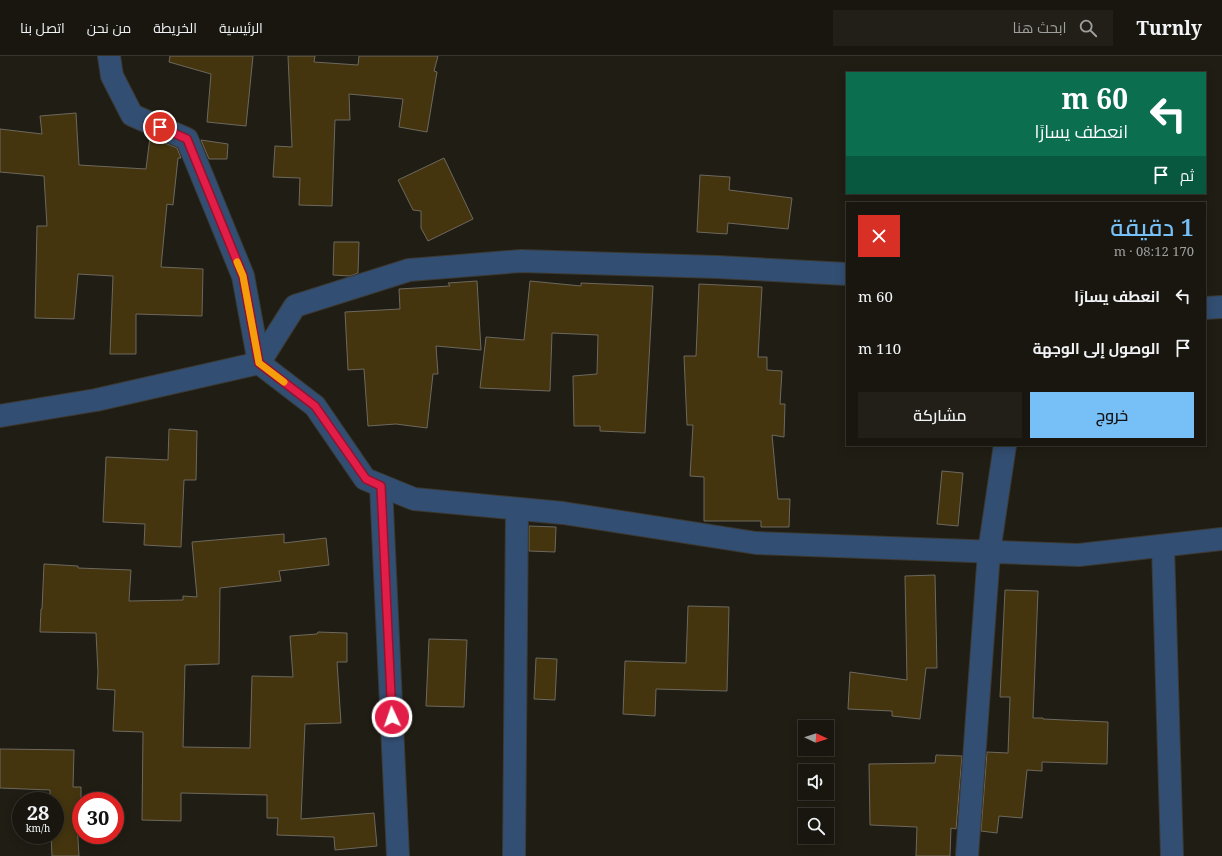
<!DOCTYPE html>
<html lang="ar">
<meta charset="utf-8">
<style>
:root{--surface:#18160f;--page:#211f18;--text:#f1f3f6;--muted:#9f9f9e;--line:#36352f;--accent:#77bff7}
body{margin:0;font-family:"Noto Serif",Cairo,serif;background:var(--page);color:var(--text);direction:rtl;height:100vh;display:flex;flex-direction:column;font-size:15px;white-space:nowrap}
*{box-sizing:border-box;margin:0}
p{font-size:13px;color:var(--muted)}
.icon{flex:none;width:22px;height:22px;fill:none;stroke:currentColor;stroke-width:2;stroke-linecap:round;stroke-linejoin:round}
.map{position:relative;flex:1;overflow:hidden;direction:ltr}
.details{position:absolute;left:846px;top:146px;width:360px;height:244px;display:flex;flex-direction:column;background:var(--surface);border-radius:0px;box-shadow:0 2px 10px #0003,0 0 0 1px var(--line);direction:rtl}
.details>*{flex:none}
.hud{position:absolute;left:846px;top:16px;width:360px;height:122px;border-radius:0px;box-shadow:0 2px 10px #0003,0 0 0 1px var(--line);direction:rtl;background:#0b6e4f;color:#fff;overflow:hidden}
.needle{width:26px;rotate:94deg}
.fabs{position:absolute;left:798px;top:664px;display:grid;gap:8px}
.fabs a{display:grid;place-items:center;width:36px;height:36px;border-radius:0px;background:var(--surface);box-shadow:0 2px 10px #0003,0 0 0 1px var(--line);font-size:20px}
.speed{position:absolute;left:12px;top:736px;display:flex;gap:8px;font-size:20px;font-weight:700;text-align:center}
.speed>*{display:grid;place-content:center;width:52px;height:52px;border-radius:50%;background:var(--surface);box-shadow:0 2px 10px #0003,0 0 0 1px var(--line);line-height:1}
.speed small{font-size:10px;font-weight:400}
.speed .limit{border:6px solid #d22;background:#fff;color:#111}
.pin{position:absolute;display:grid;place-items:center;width:34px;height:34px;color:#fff;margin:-17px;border:2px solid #fff;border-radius:50%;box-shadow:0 1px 4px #0007}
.me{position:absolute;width:44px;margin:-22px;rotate:357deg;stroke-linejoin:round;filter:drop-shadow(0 0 3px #0008)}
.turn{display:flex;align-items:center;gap:14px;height:84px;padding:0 12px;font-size:18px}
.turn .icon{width:52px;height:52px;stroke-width:2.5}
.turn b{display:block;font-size:28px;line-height:34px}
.then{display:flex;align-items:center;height:38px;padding:0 12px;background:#0003;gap:8px;font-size:15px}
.round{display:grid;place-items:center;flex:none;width:42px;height:42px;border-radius:0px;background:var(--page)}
.overview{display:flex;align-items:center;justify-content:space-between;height:68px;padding:0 12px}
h1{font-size:24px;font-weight:600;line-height:30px;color:var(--accent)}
.cta{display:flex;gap:8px;margin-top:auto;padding:8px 12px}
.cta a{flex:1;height:46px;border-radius:0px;background:var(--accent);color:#111;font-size:16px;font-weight:600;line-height:46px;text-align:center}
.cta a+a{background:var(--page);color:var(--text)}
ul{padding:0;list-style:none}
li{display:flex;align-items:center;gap:12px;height:52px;padding:0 12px}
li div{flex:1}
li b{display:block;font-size:15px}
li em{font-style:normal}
header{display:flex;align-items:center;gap:24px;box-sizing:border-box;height:56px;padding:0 20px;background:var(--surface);border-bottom:1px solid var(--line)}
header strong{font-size:19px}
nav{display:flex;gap:22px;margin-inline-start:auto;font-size:14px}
.search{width:280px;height:36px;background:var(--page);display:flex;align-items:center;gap:10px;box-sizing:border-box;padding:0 14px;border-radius:0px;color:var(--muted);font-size:15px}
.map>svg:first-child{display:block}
</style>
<header>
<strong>Turnly</strong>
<div class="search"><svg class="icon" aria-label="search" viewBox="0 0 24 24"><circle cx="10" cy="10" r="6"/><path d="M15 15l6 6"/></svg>ابحث هنا</div>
<nav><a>الرئيسية</a><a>الخريطة</a><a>من نحن</a><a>اتصل بنا</a></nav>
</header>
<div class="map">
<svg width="1222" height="800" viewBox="0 0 1222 800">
<rect width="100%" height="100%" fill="#201d14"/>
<path fill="#44350f" stroke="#6d685e" d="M170 0H253L246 70 207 66 211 18 169 6Z
M288 0H315L314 6 358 9 359 0H438L434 15 437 16 427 76 399 71 403 43 349 38 350 64H335L332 150 299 149 300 122 273 121 275 90 292 91Z
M76 57 79 109 146 113 150 81 177 92 181 102H178L173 149 167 148 161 211 203 213 202 260 136 258V298H110L113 220 78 218 74 263 35 262 37 170H47L44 120 0 116V73L42 78 40 60Z
M201 84 228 88 227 103H209Z
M444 102 473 163 428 185 421 172V155L413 154 398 124Z
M700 119 730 121 729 134 792 142 788 173 728 167 727 178 697 176Z
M334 186H359L358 217 350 220 333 219Z
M477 225 481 294 436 290 438 318H433L427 372 396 368 368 370 364 313 348 314 345 256 400 253 399 233 450 230 448 227Z
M530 225 581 230V227L653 230 645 377 600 375V370H574L573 320 597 318 598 279 552 277 550 335 480 332 486 281 524 284Z
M699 228 762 231 758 301H767V314L782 315 780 348H785L784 381 772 379 778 443H790L789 471H761V465H704V421L690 420 693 369H687L684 300H696Z
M169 373 197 375 196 424H184L181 491 144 489 145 468 103 466 106 401 168 404Z
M942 415 963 417 958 470 937 468Z
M529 470 556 471 555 496 529 495Z
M284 478V487L326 482 329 509 279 515 281 525 220 532 219 608 185 609 183 691 250 692 252 620 293 621 290 580 317 578 318 576 347 577V606H337L341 667 305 668 301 763 374 757 377 790 335 794 334 781 277 779 278 762H267V739L181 737V765L142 764 143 676 113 675 115 634 97 633 98 616 96 577 40 576 41 553H42L44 508 78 510V512L131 514 129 545 183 544V540L197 541 192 486Z
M935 519 937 612H926L920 663 892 660V655L848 653 850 616 907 624 905 520Z
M1005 534 1038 535 1033 662H1043V663L1108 666 1107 708 1042 706V715L1027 714 1022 762 999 760 997 777 981 775 987 696 1008 697 1010 641H1000Z
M688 550 729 551 727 635 656 633 655 660 623 658 625 605 686 607Z
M429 583 467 584 464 651 426 650Z
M536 602 557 603 555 644 534 643Z
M0 693 74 694 73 731H81V767H77L79 800H52L51 779H55V745H50V734L0 732Z
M936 699 962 700 956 773 951 772 950 800H916L917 771 870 769 869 708 935 707Z"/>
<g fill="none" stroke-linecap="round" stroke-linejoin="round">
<g stroke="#3c3931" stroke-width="24">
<path id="street" d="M109 0 112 20 132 59 187 83 243 220 259 307 315 350 365 423 414 443 563 457 756 487 1079 499 1222 483
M1205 252 1222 251
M0 360 96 344 259 307 295 250 409 214 521 205 717 211 847 218
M381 430 398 800
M1163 490 1172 800
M514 800 517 453
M967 800 989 496 1005 389"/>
</g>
<use href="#street" stroke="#324e72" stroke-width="22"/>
</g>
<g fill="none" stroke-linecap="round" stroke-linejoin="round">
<g stroke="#92132f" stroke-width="10">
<path id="route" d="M160 71 187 83 243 220 259 307 315 350 366 423 381 430 392 661"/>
</g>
<use href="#route" stroke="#e11d48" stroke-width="7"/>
<path stroke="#f59e0b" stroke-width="7" d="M237 206 243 220 259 307 284 326"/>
</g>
</svg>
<div class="fabs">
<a><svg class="needle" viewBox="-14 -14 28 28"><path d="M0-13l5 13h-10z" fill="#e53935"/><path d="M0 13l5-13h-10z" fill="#9f9f9e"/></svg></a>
<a><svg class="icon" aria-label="sound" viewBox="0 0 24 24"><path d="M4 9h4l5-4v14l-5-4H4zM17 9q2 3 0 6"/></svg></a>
<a><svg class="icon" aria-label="search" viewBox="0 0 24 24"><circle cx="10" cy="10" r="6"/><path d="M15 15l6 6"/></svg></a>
</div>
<div class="speed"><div>28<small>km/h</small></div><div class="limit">30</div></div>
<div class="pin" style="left:160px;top:71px;background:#d93025"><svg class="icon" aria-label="arrive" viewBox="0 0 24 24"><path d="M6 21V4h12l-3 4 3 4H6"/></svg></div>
<svg class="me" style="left:392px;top:661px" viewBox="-20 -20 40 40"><circle r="17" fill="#e11d48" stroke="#fff" stroke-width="3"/><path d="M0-11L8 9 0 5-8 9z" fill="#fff"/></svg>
<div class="hud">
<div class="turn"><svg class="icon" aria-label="left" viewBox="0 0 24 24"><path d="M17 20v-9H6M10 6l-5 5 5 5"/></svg><div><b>60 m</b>انعطف يسارًا</div></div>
<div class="then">ثم<svg class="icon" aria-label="arrive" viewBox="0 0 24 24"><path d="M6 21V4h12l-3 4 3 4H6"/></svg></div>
</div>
<section class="details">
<div class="overview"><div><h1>1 دقيقة</h1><p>170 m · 08:12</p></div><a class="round" style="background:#d93025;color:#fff"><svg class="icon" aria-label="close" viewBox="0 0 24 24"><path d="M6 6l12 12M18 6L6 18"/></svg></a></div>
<ul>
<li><svg class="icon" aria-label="left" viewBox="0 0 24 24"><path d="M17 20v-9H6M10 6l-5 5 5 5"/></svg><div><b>انعطف يسارًا</b></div><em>60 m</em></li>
<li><svg class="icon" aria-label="arrive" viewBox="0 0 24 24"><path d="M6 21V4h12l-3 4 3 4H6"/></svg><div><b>الوصول إلى الوجهة</b></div><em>110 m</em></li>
</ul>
<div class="cta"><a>خروج</a><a>مشاركة</a></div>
</section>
</div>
